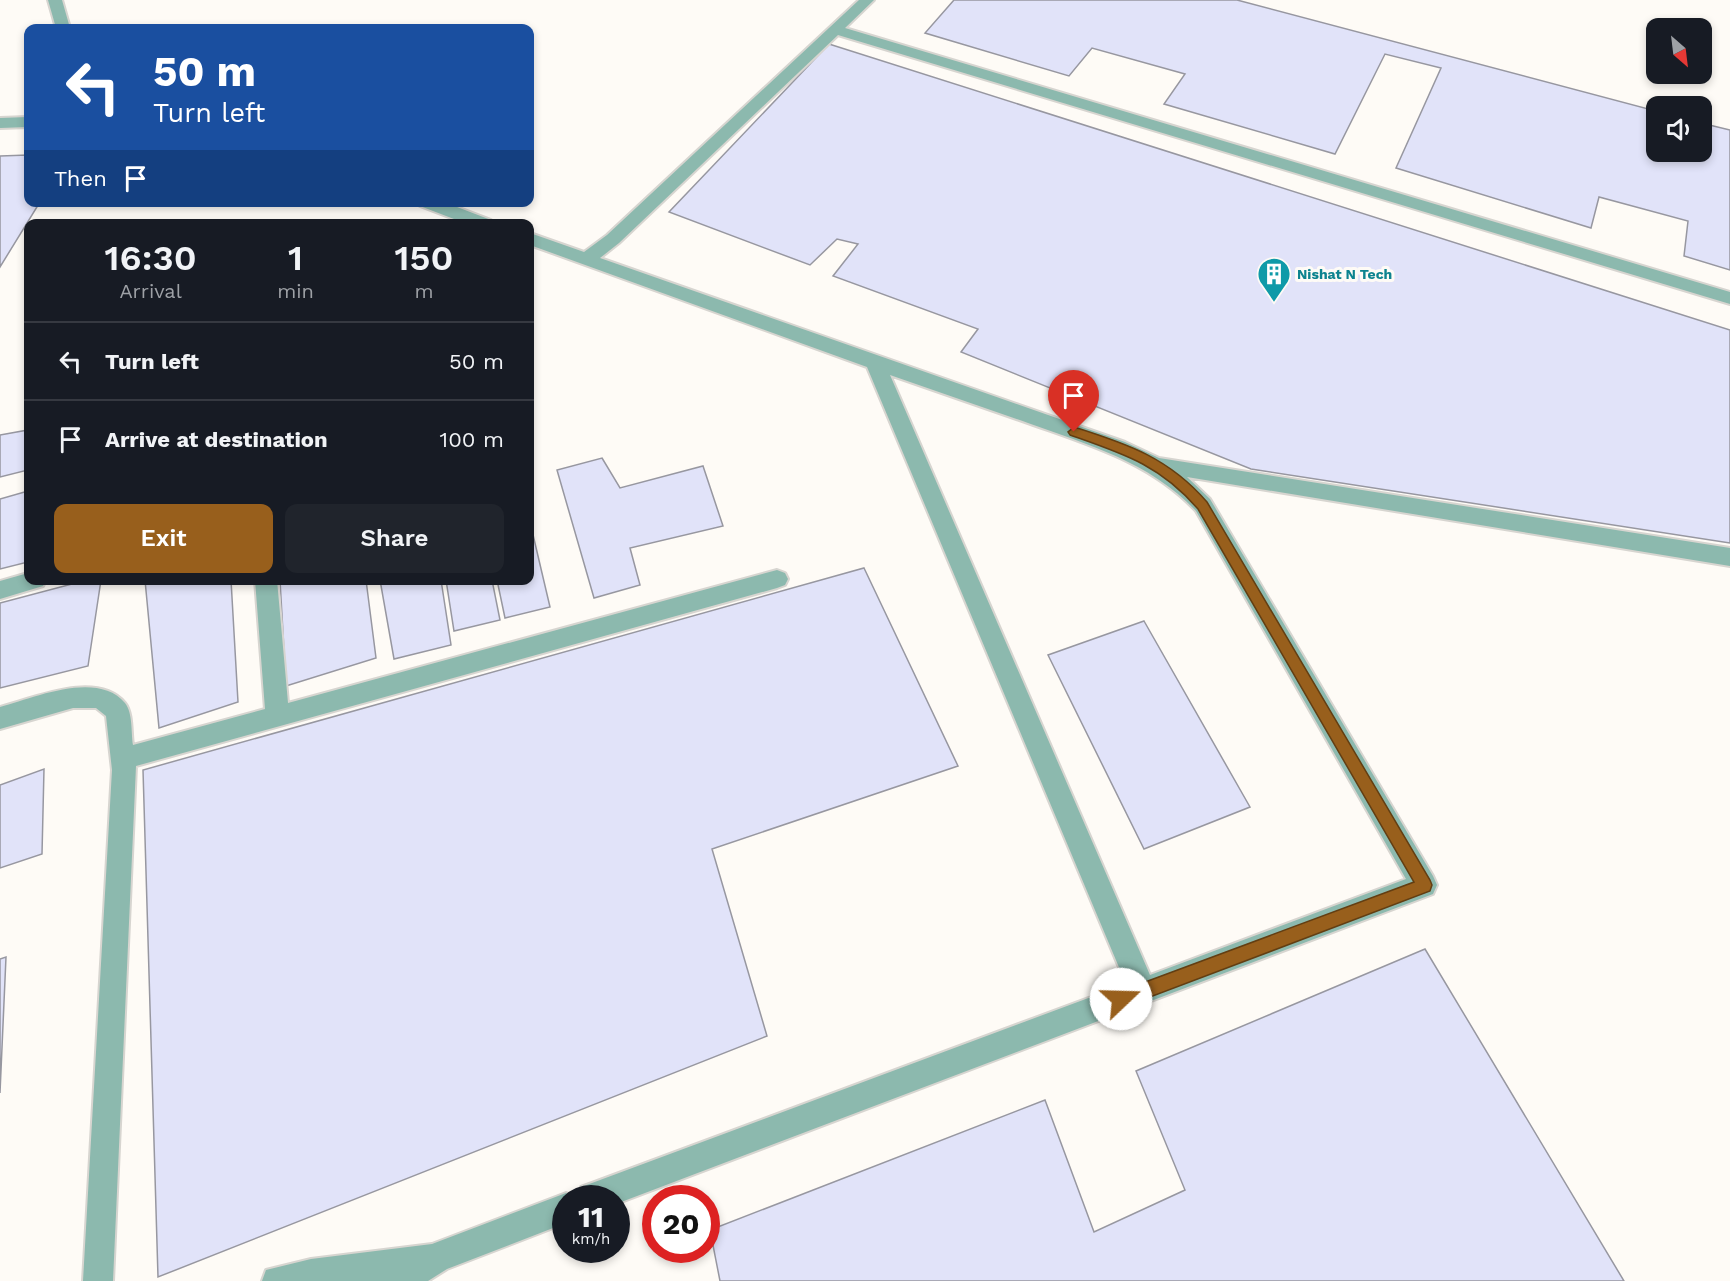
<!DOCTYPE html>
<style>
:root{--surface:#171b24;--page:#20242c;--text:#f1f3f6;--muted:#9ea1a6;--line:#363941;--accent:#985f1c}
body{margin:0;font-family:"Work Sans",sans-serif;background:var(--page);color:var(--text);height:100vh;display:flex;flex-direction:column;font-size:22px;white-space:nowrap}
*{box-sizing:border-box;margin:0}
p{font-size:20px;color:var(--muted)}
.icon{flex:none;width:33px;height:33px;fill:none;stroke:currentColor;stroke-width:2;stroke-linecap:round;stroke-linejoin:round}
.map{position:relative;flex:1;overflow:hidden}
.details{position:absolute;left:24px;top:219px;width:510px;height:366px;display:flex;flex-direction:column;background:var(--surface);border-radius:12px;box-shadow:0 3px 9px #0003}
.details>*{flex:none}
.top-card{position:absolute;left:24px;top:24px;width:510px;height:183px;border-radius:12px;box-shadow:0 3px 9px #0003;background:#1a4fa0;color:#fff;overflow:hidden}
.needle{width:39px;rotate:152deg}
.buttons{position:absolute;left:1646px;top:18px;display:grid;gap:12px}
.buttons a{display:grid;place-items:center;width:66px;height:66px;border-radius:12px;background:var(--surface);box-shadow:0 3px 9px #0003;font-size:30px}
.speed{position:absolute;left:552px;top:1185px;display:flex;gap:12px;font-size:30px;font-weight:700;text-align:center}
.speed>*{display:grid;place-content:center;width:78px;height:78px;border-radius:50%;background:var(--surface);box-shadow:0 3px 9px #0003;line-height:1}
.speed small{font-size:15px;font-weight:400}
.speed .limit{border:9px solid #d22;background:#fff;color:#111}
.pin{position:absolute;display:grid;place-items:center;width:51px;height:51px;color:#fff;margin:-62px -26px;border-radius:50% 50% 50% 0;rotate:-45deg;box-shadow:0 0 6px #0007}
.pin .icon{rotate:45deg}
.me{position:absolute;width:66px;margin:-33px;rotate:69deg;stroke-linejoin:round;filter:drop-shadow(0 0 4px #0008)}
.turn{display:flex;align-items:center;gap:21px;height:126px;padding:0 30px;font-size:27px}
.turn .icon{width:78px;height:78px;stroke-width:2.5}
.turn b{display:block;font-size:42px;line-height:51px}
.then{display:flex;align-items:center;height:57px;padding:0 30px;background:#0003;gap:12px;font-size:22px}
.eta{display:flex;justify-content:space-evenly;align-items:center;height:102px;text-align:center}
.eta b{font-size:36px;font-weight:600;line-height:42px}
.action{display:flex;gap:12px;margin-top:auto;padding:12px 30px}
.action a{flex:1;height:69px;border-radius:12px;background:var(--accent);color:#fff;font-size:24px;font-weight:600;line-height:69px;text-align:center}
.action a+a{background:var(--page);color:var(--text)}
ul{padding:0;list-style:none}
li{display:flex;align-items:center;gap:18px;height:78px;padding:0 30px;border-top:2px solid var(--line)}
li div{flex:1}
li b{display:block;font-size:22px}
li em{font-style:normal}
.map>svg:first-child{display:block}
</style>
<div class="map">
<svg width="1730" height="1281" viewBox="0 0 1730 1281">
<rect width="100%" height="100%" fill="#fefbf6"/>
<path fill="#e1e3f9" stroke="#9797a0" stroke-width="1.5" d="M954 0H1237L1656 111V152H1701V123L1730 130V270L1684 256 1688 221 1599 197 1591 228 1396 168 1441 68 1385 54 1335 154 1164 104 1185 74 1092 48 1069 76 925 33Z
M829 44 1730 330V543L1251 469 961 352 978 329 833 276 858 244 837 239 810 265 669 212Z
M28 155V202H40L0 267V156Z
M28 430V470L0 477V435Z
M602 458 620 488 703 466 723 526 630 548 640 585 594 598 557 470Z
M28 491V562L0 569V499Z
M530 522 550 607 505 618 497 580H530Z
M864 568 958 766 712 849 767 1036 158 1277 143 770Z
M87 580H101L88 666 0 688V603Z
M145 580H231L238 702 159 728Z
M280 580H366L376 658 286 686Z
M380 580H441L451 645 394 659Z
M446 580H492L500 620 454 631Z
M1144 621 1250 807 1144 849 1048 655Z
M44 769 42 854 0 868V785Z
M1425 949 1624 1281H720L710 1230 1045 1100 1094 1232 1185 1190 1136 1071Z
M6 957 0 1093V959Z"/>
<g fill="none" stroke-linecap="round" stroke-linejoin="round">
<g stroke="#d7d5d0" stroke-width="4">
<path id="service" d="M48 0H62L70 28H56Z
M859 0H874L845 28 1730 292V304L838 35 619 243 600 258 1125 442 1159 458 1730 548V566L1187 477 1210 499 1433 876 1437 885 1433 894 616 1204V1198H577L581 1187 592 1183 1126 984 867 367 530 245V233L584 252 607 235ZM890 375C936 391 982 407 1028 423 1089 445 1150 462 1196 511L1406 879 1150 975Z
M28 117V127L0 128V118Z
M418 202H444L491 220 493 224H467L420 206Z
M777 570 785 573 788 579 785 585 777 588 136 766 113 1281H83L112 770 106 716 96 708H73L0 729V707C34 698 97 670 125 703 133 713 131 733 133 745L265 709 255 580H277L288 703Z
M28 573V580H46L43 586 0 599V581Z
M566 1193 577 1198H566V1223L447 1269 428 1281H262L266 1270 311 1259 432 1244Z"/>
</g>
<use href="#service" fill="#8cb9ae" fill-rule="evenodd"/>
</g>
<path fill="#985f1c" stroke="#633e12" stroke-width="1.5" d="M1074 427C1128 444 1169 458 1207 502L1430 880 1432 885 1430 891 1121 1008 1115 1005 1112 999 1115 993 1121 991 1414 882 1198 509C1160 465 1124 454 1070 435L1068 432Z"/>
<defs>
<g id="building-pin" transform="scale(1.725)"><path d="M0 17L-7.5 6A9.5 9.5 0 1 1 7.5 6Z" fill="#0f9aa8" stroke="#fefbf6"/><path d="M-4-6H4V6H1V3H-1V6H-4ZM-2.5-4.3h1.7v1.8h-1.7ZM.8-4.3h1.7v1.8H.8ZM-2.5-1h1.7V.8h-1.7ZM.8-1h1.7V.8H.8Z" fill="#fff"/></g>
</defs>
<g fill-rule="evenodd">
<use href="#building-pin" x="1274" y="274"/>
</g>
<g text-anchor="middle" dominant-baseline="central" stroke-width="6" stroke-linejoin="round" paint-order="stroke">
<g font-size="14" font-weight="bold" fill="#0d838f" stroke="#fefbf6" text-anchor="start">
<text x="1297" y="274">Nishat N Tech</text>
</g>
</g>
</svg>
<div class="buttons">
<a><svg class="needle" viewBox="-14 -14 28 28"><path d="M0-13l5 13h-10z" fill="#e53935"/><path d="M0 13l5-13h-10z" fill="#9ea1a6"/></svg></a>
<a><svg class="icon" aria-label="sound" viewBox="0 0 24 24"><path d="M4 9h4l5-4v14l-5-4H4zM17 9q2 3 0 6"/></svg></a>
</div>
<div class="speed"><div>11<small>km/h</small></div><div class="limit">20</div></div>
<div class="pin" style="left:1074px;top:432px;background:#d93025"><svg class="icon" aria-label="arrive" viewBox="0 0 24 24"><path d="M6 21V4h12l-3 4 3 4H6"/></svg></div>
<svg class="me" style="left:1121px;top:999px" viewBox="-20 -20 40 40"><circle r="19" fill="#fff"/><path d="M0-13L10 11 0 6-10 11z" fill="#985f1c"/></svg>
<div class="top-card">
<div class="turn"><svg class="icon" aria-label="left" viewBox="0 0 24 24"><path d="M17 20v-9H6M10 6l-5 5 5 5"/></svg><div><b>50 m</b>Turn left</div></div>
<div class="then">Then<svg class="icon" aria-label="arrive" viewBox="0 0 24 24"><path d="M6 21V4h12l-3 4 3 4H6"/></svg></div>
</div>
<section class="details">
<div class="eta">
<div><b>16:30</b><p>Arrival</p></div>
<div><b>1</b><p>min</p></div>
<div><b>150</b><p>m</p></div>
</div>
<ul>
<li><svg class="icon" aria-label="left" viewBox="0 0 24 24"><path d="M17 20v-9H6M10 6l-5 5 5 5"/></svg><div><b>Turn left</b></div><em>50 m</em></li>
<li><svg class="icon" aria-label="arrive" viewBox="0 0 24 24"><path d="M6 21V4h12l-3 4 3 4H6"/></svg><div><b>Arrive at destination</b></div><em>100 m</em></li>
</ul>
<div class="action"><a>Exit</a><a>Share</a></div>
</section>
</div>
